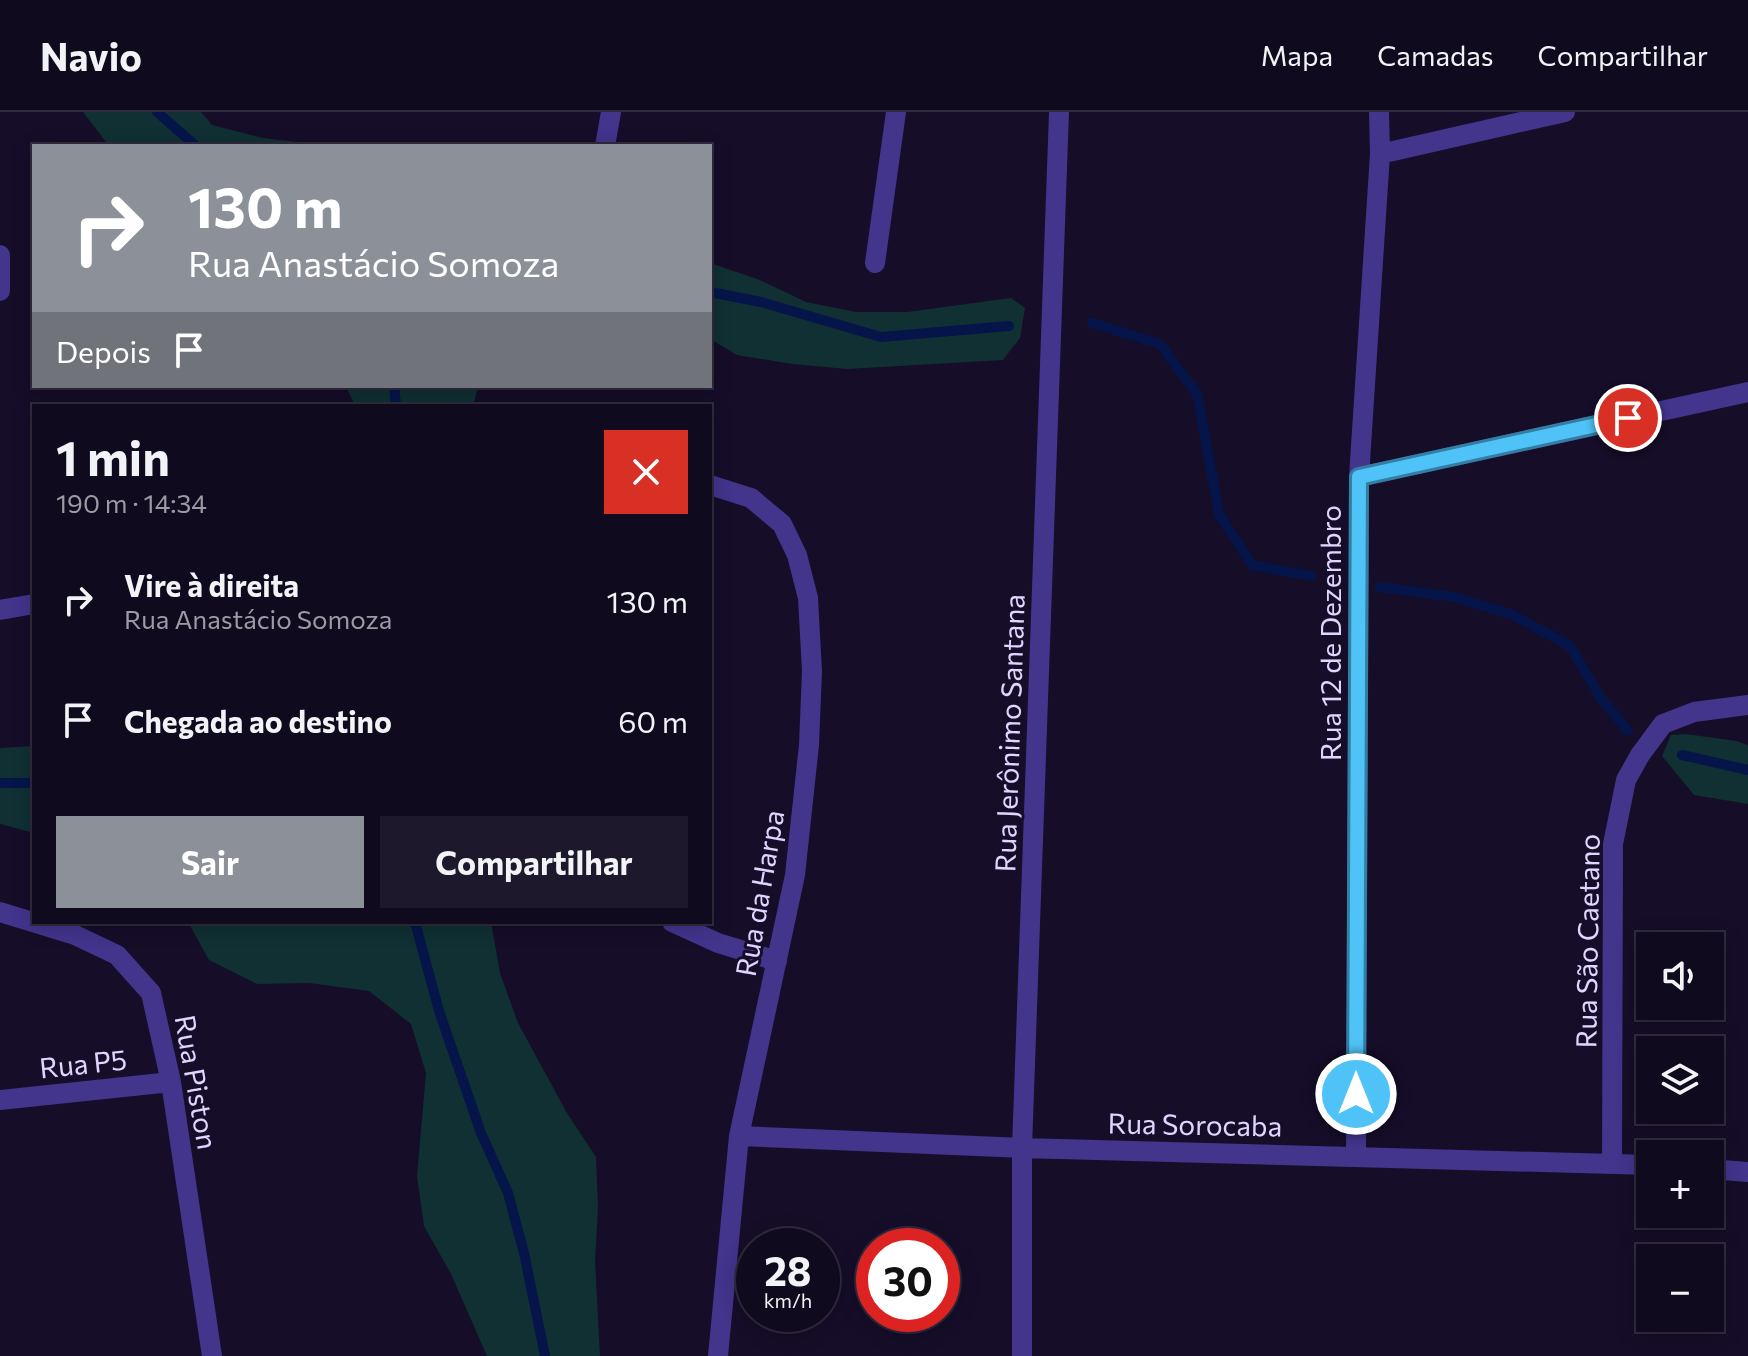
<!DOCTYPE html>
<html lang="pt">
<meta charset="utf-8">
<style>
:root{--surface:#100a1f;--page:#1e182c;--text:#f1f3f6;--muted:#9c9aa4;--line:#302b3d;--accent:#8c9099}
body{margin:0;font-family:Commissioner,sans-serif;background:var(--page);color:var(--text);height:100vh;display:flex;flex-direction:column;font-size:30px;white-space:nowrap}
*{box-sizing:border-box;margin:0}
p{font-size:26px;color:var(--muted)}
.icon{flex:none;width:44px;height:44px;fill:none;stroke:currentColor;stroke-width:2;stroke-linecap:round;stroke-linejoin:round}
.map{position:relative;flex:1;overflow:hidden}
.details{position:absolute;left:32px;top:292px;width:680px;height:520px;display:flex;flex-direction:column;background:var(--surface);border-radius:0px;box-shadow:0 4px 20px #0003,0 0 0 2px var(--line)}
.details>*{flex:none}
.banner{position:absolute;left:32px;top:32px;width:680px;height:244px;border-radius:0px;box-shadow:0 4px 20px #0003,0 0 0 2px var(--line);background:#8c9099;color:#fff;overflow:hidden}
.fabs{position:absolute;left:1636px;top:820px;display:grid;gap:16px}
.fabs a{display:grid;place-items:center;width:88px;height:88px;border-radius:0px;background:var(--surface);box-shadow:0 4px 20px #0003,0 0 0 2px var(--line);font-size:40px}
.speed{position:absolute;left:736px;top:1116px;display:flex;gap:16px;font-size:40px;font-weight:700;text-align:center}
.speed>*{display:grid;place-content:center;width:104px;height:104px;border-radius:50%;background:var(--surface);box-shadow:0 4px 20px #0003,0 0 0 2px var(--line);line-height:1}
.speed small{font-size:20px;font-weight:400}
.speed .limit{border:12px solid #d22;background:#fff;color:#111}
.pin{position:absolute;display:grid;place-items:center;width:68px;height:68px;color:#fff;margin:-34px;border:4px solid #fff;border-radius:50%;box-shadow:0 2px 8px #0007}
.me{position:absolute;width:88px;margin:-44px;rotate:0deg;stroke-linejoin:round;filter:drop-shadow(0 0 6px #0008)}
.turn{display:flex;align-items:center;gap:28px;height:168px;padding:0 24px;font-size:36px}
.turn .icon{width:104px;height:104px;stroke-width:2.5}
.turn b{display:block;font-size:56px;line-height:68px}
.then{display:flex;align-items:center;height:76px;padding:0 24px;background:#0003;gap:16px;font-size:30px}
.round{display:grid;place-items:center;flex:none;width:84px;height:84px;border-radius:0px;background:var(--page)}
.headline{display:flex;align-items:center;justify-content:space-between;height:136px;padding:0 24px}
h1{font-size:48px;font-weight:700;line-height:60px}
.button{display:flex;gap:16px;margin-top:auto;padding:16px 24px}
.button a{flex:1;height:92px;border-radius:0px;background:var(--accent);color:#fff;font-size:32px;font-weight:700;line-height:92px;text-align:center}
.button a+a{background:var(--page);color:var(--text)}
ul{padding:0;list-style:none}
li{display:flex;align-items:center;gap:24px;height:120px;padding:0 24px}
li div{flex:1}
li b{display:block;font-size:30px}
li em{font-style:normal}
header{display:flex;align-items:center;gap:48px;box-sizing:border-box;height:112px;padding:0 40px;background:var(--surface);border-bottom:2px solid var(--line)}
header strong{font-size:38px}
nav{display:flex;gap:44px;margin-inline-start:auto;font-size:28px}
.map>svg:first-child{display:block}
</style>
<header>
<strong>Navio</strong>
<nav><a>Mapa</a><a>Camadas</a><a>Compartilhar</a></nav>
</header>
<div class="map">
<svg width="1748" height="1244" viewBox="0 0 1748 1244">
<rect width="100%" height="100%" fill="#160d29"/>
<path fill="#103033" d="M83 0H201L212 13 263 26 330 34H109Z
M710 151 760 168 806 190 856 200H907L1011 186 1025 196 1020 226 1003 248 847 257 792 252 737 243 710 227Z
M346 274H478L473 294H355Z
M1686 622 1736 629 1748 633V692L1694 683 1662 644 1671 623Z
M34 634V721L0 712V636Z
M188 810H491L500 861 518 911 567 1001 596 1045 598 1096 595 1149 600 1244H487L451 1162 424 1114 417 1064 426 961 411 912 369 879 309 871 257 872 209 848Z"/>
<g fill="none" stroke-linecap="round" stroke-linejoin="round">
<path stroke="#05154a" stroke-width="10" d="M157 0 196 34
M710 180 761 190 881 225 1009 214
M1092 211 1160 232 1197 282 1219 402 1252 453 1311 464
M394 274 396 294
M1380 475 1454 485 1513 503 1570 534 1600 585 1628 619
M1682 643 1748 658
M0 671H34
M415 810 439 899 481 1021 508 1081 524 1141 545 1244"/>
<path stroke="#43348c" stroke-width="20" d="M605 34 611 0
M1380 42 1565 0
M0 143V179
M875 151 896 0
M1359 365 1748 280
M710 373 751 386 782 412 797 443 808 486 812 559 809 633 795 763 739 1024 718 1244
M0 498 34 492
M0 800 75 823 117 843 151 881 171 970 212 1244
M672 810 718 831 777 849
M0 988 171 970
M739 1024 1022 1036 1650 1053
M1356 1044 1359 365 1380 42 1379 0
M1612 1051 1613 732 1626 668 1640 643 1663 612 1694 600 1748 593
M1710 1057 1748 1060
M1022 1244V1036L1059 0"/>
</g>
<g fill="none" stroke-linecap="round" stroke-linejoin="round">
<g stroke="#337fa1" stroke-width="20">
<path id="route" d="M1356 982 1359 365 1628 306"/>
</g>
<use href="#route" stroke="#4fc3f7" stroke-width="14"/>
</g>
<g text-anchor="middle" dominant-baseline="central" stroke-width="6" stroke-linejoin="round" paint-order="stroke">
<g font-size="28" fill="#e0d5ff" stroke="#160d29">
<text transform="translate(1330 521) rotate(-90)">Rua 12 de Dezembro</text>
<text transform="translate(1009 621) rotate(-88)">Rua Jerônimo Santana</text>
<text transform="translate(759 781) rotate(-80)">Rua da Harpa</text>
<text transform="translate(1587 829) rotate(-89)">Rua São Caetano</text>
<text transform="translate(83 951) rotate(-6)">Rua P5</text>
<text transform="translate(197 970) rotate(80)">Rua Piston</text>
<text transform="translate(1195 1012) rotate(1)">Rua Sorocaba</text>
</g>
</g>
</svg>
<div class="fabs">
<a><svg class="icon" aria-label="sound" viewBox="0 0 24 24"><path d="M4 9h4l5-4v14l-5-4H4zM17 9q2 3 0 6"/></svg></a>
<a><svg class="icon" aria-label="layers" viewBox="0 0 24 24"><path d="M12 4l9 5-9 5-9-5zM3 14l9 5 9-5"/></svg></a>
<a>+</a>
<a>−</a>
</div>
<div class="speed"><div>28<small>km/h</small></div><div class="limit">30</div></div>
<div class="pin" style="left:1628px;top:306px;background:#d93025"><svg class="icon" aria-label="arrive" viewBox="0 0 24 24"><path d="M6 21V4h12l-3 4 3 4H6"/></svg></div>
<svg class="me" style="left:1356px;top:982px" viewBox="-20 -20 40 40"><circle r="17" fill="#4fc3f7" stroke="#fff" stroke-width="3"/><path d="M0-11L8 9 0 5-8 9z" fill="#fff"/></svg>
<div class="banner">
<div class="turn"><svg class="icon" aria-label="right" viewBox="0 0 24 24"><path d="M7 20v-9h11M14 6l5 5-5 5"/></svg><div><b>130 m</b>Rua Anastácio Somoza</div></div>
<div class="then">Depois<svg class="icon" aria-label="arrive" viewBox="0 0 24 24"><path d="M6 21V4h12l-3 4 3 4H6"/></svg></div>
</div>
<section class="details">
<div class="headline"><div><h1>1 min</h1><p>190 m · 14:34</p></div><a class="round" style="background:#d93025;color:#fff"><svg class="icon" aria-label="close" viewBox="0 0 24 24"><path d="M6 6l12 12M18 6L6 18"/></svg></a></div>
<ul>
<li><svg class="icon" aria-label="right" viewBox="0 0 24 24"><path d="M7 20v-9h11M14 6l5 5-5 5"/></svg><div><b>Vire à direita</b><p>Rua Anastácio Somoza</p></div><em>130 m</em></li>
<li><svg class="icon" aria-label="arrive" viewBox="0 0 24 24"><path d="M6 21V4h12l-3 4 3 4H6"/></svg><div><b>Chegada ao destino</b></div><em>60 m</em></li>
</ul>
<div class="button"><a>Sair</a><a>Compartilhar</a></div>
</section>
</div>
